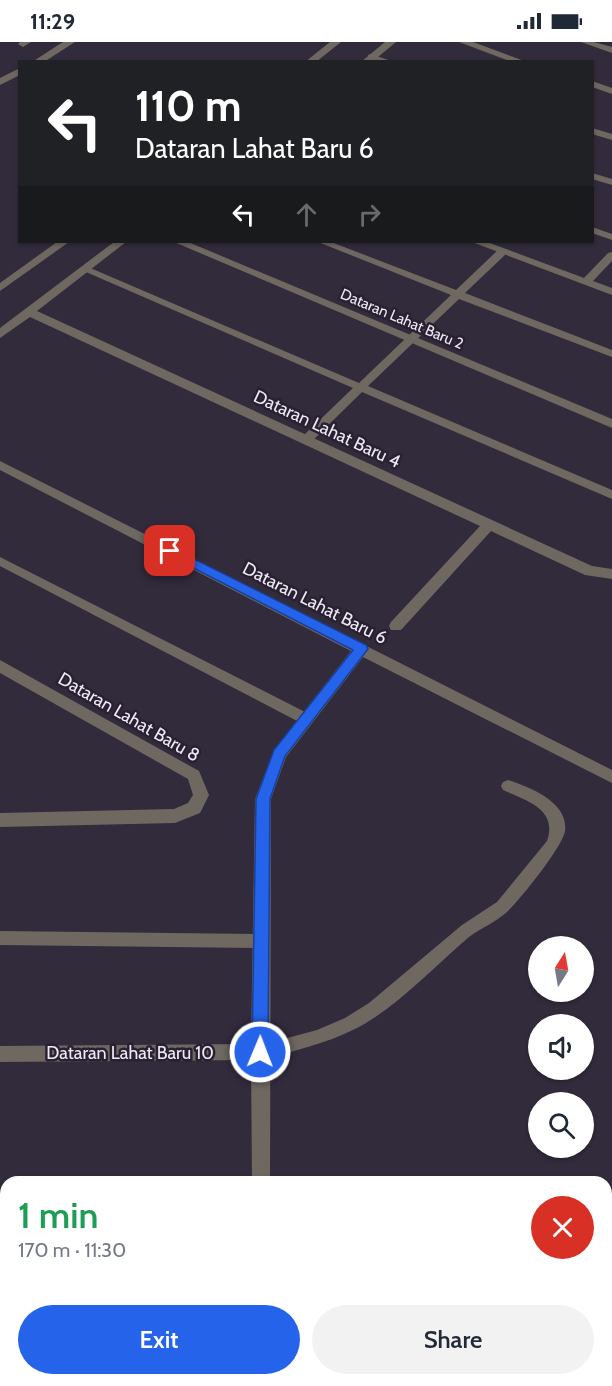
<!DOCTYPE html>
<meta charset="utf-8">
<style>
:root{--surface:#fff;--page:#f2f2f3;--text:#1f2937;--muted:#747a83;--accent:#2563eb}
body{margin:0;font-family:Cabin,sans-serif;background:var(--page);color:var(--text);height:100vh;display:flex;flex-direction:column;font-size:22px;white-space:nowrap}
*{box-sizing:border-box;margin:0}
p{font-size:20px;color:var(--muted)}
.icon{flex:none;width:33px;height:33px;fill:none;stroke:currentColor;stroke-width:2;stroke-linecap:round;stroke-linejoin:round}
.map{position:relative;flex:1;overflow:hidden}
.side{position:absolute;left:0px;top:1134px;width:612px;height:210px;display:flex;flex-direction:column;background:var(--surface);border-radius:18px 18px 0 0;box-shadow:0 2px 4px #0004}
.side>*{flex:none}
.hud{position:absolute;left:18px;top:18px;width:576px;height:183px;border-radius:0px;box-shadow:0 2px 4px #0004;background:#202124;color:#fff;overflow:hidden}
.needle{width:39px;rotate:11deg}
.controls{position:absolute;left:528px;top:894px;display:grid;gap:12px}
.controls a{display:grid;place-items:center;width:66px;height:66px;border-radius:50%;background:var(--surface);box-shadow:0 2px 4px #0004;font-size:30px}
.pin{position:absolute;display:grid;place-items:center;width:51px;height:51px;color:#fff;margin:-26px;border-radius:12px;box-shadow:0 3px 9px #0006}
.me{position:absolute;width:66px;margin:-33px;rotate:1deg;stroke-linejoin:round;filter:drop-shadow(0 0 4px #0008)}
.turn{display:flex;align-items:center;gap:21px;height:126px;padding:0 18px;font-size:27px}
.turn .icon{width:78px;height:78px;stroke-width:2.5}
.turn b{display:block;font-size:42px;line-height:51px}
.lanes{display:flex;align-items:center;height:57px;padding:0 18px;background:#0003;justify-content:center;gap:30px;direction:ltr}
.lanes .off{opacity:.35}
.round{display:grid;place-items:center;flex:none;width:63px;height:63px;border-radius:32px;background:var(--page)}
.headline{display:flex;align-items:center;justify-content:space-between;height:102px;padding:0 18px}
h1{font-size:36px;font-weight:600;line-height:45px;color:#1e9e55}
.primary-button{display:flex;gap:12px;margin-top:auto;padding:12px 18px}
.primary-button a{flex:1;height:69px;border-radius:36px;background:var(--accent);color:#fff;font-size:24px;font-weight:600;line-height:69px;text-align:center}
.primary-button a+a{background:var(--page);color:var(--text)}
.status{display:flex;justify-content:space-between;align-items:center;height:42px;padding:0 30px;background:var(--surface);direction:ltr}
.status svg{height:16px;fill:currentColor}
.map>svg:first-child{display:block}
</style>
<div class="status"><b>11:29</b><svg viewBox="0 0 49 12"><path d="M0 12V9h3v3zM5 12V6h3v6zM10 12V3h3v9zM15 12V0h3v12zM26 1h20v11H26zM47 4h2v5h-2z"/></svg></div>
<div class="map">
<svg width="612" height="1344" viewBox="0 0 612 1344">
<rect width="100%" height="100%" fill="#322b3c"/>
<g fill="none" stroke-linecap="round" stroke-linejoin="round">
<path fill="#6f6861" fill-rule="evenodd" d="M581 0H594L612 5V11Z
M371 12 388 18 389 20H375L368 17V13Z
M592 86 612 92V98L592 92Z
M592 185 612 192V198L592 191Z
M318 200H331L456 248 499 207H507V211L465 251 612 308V315L459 257 368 344 612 448V457L362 350 311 400H303V394L353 346 79 227 84 224 88 225 359 341 451 253Z
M0 515 311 673 313 677 311 681H301L0 524Z
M508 738C529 745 569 760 565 789 563 804 520 858 507 870 496 880 481 886 469 895 435 924 395 967 355 987 325 1002 293 1009 260 1018L254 1015 252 1010 254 1005 317 988 345 976 369 961 462 883 497 860 547 799C558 767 527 759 503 748L501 744 503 740Z
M0 889 261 892 266 894 269 899 266 904 261 906 0 903Z
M0 1150H6V1168H0Z
M363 1338H392L394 1344H365Z"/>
<path fill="#6f6861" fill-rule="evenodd" d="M20 0H31L23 5 18 2Z
M63 0H75L44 20H32Z
M385 0H396L372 20H361Z
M459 0H473L527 20H512Z
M20 26V33L0 43V36Z
M592 39 612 46V52L592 45Z
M592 131 612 137V143L592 137Z
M114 200H126L37 269 592 524 612 527V537L585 533 491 489 401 588H391L389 584 391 580 480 484 30 275 0 296V286Z
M174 200H188L612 377V386Z
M472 200H487L584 236 608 211 612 210V219L593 239 612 246V253Z
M0 419 612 728V741L363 615 286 715 271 757 270 1140H252L251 1018 0 1020V1004L251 1002 255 757 274 708 351 609 0 428Z
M0 618 199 729 209 753 200 771 175 781 0 785V771L174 767 188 761 193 753 188 737 0 631Z
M0 1298H6V1318H0Z
M252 1338H272V1344H252Z"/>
<path fill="#6f6861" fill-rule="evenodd" d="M330 0H341L316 20H305Z
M57 200H69L0 249V241Z"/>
</g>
<path fill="#2563eb" stroke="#184099" stroke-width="1.5" d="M170 505 366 603 368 607 285 714 270 757 268 1010 265 1015 260 1017 254 1015 252 1010 256 757 274 708 353 608 166 512 164 509Z"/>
<g text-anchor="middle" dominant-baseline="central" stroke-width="5" stroke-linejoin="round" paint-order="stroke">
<g font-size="15" fill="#eee9f5" stroke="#292131">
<text transform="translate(402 277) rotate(23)">Dataran Lahat Baru 2</text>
</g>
<g font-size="18" fill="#eee9f5" stroke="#292131">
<text transform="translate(327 387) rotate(25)">Dataran Lahat Baru 4</text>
<text transform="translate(315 561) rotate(27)">Dataran Lahat Baru 6</text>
<text transform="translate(129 675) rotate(30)">Dataran Lahat Baru 8</text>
<text x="130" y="1011">Dataran Lahat Baru 10</text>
</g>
</g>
</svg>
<div class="controls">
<a><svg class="needle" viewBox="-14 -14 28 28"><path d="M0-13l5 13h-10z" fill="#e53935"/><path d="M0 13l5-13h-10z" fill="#747a83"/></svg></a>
<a><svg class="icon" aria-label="sound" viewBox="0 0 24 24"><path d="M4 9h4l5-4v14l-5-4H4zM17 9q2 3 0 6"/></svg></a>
<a><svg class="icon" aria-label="search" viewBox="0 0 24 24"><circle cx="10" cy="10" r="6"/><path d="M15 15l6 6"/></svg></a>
</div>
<div class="pin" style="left:170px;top:509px;background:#d93025"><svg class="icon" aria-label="arrive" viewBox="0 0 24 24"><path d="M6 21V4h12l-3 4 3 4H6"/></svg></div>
<svg class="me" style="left:260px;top:1010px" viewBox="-20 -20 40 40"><circle r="17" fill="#2563eb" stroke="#fff" stroke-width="3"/><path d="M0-11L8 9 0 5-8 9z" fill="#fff"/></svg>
<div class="hud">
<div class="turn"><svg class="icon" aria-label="left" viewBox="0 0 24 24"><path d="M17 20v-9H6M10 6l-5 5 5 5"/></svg><div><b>110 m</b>Dataran Lahat Baru 6</div></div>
<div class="lanes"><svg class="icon" aria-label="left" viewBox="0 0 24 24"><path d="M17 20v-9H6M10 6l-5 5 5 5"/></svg><svg class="icon off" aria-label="ahead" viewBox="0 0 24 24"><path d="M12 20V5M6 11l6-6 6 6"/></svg><svg class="icon off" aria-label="right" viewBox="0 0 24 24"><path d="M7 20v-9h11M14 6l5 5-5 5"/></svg></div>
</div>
<section class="side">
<div class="headline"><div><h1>1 min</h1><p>170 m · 11:30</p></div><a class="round" style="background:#d93025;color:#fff"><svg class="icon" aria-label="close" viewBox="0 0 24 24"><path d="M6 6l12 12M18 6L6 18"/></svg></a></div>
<div class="primary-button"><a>Exit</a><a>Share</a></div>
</section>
</div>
